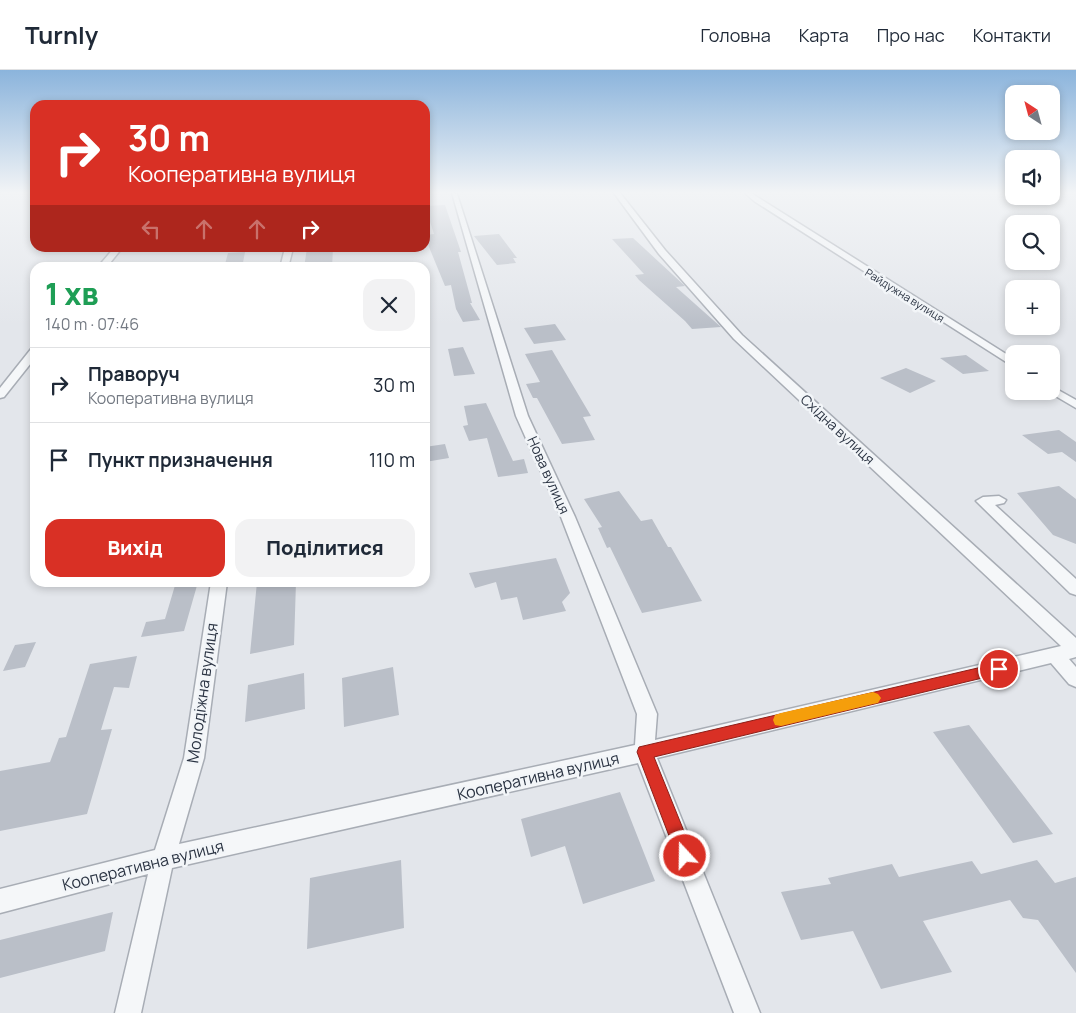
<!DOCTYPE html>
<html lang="uk">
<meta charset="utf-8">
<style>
:root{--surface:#fff;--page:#f2f2f3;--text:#1f2937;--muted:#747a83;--line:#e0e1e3;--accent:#d93025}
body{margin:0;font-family:Manrope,sans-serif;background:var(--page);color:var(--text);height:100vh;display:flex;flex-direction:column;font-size:19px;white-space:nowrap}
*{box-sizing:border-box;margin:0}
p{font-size:16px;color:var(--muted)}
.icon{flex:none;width:28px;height:28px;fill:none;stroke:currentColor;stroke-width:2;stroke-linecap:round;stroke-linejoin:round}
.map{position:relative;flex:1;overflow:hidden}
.panel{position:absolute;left:30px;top:192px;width:400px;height:325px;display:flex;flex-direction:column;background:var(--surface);border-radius:15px;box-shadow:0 2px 8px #0003}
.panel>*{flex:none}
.hud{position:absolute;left:30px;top:30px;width:400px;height:152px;border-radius:15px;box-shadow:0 2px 8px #0003;background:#d93025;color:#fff;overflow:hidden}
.needle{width:32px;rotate:324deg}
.fabs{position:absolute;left:1005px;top:15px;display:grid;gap:10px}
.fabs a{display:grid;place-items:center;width:55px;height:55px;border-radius:10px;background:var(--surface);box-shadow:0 2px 8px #0003;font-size:25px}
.pin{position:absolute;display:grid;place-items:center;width:42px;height:42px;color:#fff;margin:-21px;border:2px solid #fff;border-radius:50%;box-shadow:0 1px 5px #0007}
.me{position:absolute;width:55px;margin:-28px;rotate:339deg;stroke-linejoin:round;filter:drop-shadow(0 0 4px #0008)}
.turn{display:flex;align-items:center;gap:18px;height:105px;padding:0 15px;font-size:22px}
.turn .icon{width:65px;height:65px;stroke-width:2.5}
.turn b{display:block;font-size:35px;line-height:42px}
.lanes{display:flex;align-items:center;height:48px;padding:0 15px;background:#0003;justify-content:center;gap:25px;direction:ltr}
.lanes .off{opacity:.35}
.round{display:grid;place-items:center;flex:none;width:52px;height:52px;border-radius:15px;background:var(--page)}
.summary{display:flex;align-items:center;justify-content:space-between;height:85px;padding:0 15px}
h1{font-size:30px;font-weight:800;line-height:38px;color:#1e9e55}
.action{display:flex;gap:10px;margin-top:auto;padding:10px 15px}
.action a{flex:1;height:58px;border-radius:15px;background:var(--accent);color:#fff;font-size:20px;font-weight:800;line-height:58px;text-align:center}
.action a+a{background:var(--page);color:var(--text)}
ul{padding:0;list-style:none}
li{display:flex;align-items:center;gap:15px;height:75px;padding:0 15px;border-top:1px solid var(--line)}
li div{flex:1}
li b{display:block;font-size:19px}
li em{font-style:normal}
header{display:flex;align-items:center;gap:30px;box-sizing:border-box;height:70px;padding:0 25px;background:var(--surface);border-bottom:1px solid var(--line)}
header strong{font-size:24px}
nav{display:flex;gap:28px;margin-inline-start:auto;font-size:18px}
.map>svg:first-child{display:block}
</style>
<header>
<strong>Turnly</strong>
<nav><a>Головна</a><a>Карта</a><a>Про нас</a><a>Контакти</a></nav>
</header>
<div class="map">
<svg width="1076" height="943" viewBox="0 0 1076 943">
<rect width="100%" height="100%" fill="#e3e6eb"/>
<path fill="#babfc8" d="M445 135 461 182H458L472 233H470L480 250 463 252 456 239 451 215 445 216 429 177 426 165 434 164 425 136Z
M499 164 517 188H513L516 193 497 195 474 166Z
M633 168 685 216 676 217 721 257 692 259 685 251 639 210 635 205 644 204 612 169Z
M307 178H333L332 198H304Z
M245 182 242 198H224L228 183Z
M555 254 566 270 534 274 524 258Z
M463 277 475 304 454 306 448 279Z
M552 280 591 346 583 347 595 370 562 374 537 328H533L526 314 540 312 525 284Z
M966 285 989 301 963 304 940 288Z
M906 298 936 311 910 323 880 308Z
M486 333 513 391 524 389 528 403 498 407 487 368 469 371 463 356 468 355 464 336Z
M1059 360 1076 372V392L1062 382 1048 384 1022 365Z
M445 374 449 388 425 392V377Z
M1059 416 1076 429V474L1053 465 1017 423Z
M619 421 641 451 652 449 668 477H671L702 531 642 543 610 477 607 478 598 458 602 457 584 429Z
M556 488 570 523 562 532 566 541 523 550 517 527 501 530 496 512 475 518 469 503Z
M176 512H198L184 561 141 567 146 552 165 549Z
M257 512H296L294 575 250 584Z
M36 572 25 597 3 601 15 575Z
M137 586 129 618 114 617 101 660 112 659 87 744 0 761V701L50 692 59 668 66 667 90 594Z
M393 597 399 645 344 657 342 608Z
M304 603 305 639 245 652 248 615Z
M969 655 1053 764 1013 773 933 662Z
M620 722 655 811 583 834 565 776 531 787 521 749Z
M401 790 404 858 307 879 310 808Z
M1037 790 1055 813 1076 807V903L1038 850 1023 848 1010 830 923 851 952 902 881 919 853 861 801 870 781 822 831 814 828 808 892 794 899 807 972 791 981 804Z
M113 842 105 881 0 908V870Z"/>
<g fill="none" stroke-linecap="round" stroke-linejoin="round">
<g stroke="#a8adb5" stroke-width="3">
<path id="minor" d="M452 123 457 124 528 346 575 447 657 644 655 670 1061 576 734 269 659 184 614 123H620L665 180 742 265 1076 568V587L1069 589 1076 597V617L1069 614 1051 593 657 688 760 943H734L638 693 172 798 141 943H115L148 804 0 843V819L155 780 184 688 211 512H227L204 688 179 774 635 675 637 644 561 447 516 346Z
M745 123H751L1014 289V297L754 131Z
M114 178H122L106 198H97Z
M285 178H293L288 198H280Z
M35 278V288L4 327 0 328V318L31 279Z
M1051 316 1076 330V338L1047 321H1051Z
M999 426 1006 430 1004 433 995 435 1076 509V525L1070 523 976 431 983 427Z"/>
</g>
<use href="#minor" fill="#f5f7f9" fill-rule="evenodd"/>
</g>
<linearGradient id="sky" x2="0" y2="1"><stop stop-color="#8bb4dc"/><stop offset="0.48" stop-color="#f2f4f6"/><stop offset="1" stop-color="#f2f4f6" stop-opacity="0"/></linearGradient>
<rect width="1076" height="255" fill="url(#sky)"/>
<path fill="#d93025" stroke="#8d1f18" d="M999 593 1004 595 1006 599 1004 603 999 604 654 687 694 786 691 792 685 795 679 792 637 682 639 677Z"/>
<path fill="#f59e0b" d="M873 622 878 624 881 628 878 633 873 634 781 656 775 655 773 650 775 645 781 643Z"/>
<g text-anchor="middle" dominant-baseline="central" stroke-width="5" stroke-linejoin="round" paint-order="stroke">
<g font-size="11" fill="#2b3443" stroke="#f2f5f8">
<text transform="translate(905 225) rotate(32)">Райдужна вулиця</text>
</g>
<g font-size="14" fill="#2b3443" stroke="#f2f5f8">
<text transform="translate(838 359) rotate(43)">Східна вулиця</text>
<text transform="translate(549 405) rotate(66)">Нова вулиця</text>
</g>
<g font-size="16" fill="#2b3443" stroke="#f2f5f8">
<text transform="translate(202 623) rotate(-82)">Молодіжна вулиця</text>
<text transform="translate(538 706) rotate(-13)">Кооперативна вулиця</text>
<text transform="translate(143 795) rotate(-14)">Кооперативна вулиця</text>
</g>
</g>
</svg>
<div class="fabs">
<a><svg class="needle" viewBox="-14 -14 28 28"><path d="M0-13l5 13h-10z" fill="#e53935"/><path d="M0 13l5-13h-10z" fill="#747a83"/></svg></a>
<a><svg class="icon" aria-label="sound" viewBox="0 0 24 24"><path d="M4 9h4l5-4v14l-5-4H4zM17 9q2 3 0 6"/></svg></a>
<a><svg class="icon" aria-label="search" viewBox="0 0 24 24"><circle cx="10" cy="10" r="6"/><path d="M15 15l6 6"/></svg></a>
<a>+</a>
<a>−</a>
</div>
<div class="pin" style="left:999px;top:599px;background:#d93025"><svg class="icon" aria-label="arrive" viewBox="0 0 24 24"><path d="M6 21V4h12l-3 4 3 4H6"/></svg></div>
<svg class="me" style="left:685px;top:786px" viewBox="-20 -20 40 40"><circle r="17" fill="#d93025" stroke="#fff" stroke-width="3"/><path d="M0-11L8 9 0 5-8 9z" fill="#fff"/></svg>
<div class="hud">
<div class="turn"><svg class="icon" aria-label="right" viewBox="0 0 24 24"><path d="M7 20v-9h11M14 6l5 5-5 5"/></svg><div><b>30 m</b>Кооперативна вулиця</div></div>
<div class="lanes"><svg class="icon off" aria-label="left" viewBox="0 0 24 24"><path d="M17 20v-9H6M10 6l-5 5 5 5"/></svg><svg class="icon off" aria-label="ahead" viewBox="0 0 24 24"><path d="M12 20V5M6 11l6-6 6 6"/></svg><svg class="icon off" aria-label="ahead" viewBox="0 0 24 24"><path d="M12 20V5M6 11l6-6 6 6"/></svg><svg class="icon" aria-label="right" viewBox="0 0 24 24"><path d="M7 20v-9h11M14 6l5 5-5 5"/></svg></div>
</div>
<section class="panel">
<div class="summary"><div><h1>1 хв</h1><p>140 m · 07:46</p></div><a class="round"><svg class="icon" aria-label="close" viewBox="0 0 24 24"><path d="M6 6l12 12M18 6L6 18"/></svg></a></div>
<ul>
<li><svg class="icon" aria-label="right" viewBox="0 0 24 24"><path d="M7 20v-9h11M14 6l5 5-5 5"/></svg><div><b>Праворуч</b><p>Кооперативна вулиця</p></div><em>30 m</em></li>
<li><svg class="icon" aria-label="arrive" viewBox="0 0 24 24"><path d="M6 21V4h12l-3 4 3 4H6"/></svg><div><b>Пункт призначення</b></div><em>110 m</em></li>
</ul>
<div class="action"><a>Вихід</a><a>Поділитися</a></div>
</section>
</div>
